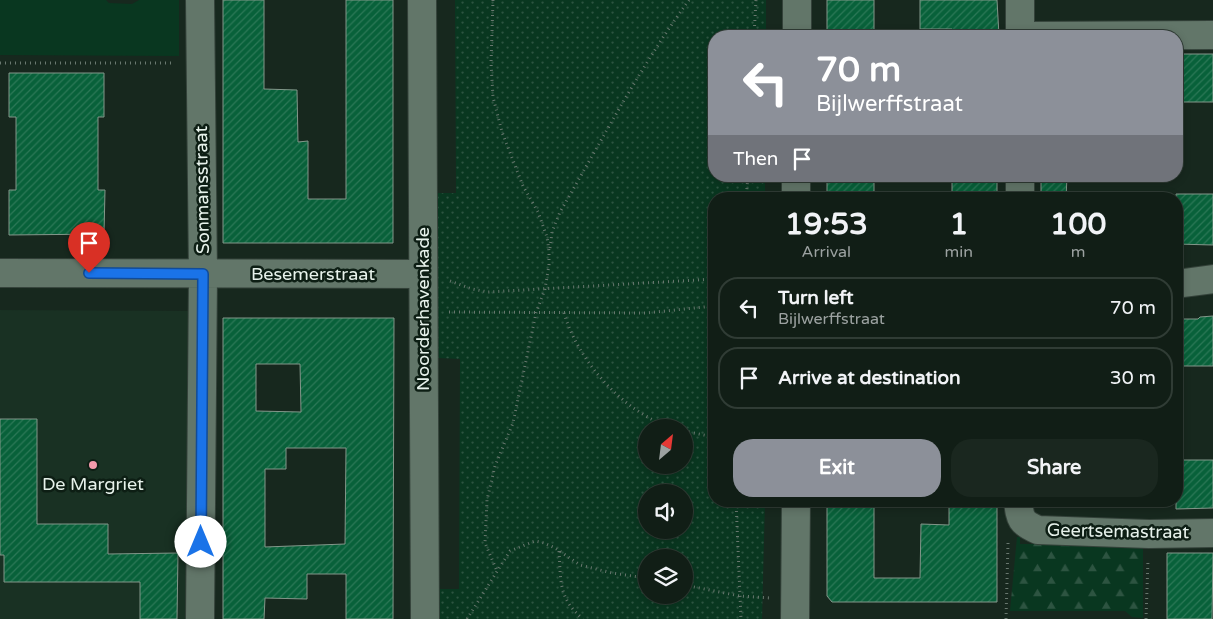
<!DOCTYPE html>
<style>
:root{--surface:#111e16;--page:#1a271f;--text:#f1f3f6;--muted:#9ca2a1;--line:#303c35;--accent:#8c9099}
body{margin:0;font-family:"Varela Round",sans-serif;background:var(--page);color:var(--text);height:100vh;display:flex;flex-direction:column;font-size:19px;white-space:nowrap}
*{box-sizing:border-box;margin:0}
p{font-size:16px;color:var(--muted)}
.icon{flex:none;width:28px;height:28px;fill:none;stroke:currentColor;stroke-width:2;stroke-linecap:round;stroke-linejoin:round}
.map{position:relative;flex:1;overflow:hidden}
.drawer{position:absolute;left:708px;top:192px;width:475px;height:315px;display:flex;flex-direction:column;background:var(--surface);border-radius:20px;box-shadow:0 2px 8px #0003,0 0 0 1px var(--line)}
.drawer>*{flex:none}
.hud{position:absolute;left:708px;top:30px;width:475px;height:152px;border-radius:20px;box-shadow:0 2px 8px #0003,0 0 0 1px var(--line);background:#8c9099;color:#fff;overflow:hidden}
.needle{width:32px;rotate:28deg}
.buttons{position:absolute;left:638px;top:419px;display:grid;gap:10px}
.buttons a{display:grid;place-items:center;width:55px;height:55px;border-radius:50%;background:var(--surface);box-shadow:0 2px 8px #0003,0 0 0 1px var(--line);font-size:25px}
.pin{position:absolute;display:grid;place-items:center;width:42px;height:42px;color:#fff;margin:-51px -21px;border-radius:50% 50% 50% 0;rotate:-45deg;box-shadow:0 0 5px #0007}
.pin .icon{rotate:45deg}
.me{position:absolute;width:55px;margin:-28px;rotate:0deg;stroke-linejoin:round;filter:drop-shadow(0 0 4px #0008)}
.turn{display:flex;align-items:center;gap:18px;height:105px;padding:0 25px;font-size:22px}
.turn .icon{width:65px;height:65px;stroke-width:2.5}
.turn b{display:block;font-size:35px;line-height:42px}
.then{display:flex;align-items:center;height:48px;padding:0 25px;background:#0003;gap:10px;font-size:19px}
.eta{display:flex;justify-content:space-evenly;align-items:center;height:85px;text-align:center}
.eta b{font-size:30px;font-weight:700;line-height:35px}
.cta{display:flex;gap:10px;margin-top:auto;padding:10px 25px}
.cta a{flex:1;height:58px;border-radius:20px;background:var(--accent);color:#fff;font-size:20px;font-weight:700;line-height:58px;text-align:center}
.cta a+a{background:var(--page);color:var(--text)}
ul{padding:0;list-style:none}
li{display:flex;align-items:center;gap:15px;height:62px;margin:0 10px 8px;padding:0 15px;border:2px solid var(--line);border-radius:20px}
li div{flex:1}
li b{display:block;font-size:19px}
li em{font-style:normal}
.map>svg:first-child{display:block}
</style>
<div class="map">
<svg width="1213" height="619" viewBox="0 0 1213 619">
<defs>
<pattern id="forest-firs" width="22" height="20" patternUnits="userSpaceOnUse" patternTransform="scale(1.25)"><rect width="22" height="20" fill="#093720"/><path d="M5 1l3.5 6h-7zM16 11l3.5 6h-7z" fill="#2d5441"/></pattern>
<pattern id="park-dots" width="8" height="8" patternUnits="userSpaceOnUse" patternTransform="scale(1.25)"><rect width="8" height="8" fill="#093720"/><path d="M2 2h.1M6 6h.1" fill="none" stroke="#2d5441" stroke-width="1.8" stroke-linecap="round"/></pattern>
<pattern id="building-hatch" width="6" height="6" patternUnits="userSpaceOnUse" patternTransform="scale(1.25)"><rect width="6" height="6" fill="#08613a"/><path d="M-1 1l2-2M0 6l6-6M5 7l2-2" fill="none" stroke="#2c7857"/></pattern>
</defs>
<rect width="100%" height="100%" fill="#17281e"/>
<path fill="#193123" d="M0 310 188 311 185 619H0Z"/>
<path fill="#093720" d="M0 0H106L109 3 132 4 139 0H179V56L0 55Z"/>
<path fill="url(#forest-firs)" d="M1017 537H1020V544H1135L1143 537V618L1132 617 1125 611H1010Z"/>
<path fill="url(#park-dots)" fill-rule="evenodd" d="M455 0H766V36H714V176H765V199H714V501H765L762 619H438V589H459L460 359 437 358 435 193H456ZM646 428H684V465H646ZM646 492H684V530H646ZM646 558H684V595H646Z"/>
<path fill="url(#building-hatch)" stroke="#83978a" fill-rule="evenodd" d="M223 0H264V89L297 90 298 142 308 141V199H346V0H393V243H223Z
M827 0H874V36H827Z
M920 0H997L999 36H952V29H920Z
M1176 54H1213V102H1176Z
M9 73H104V117H98V190H105L104 234 9 235V190H16V117H9Z
M827 176H874V199H827Z
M952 176H997V199H952Z
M1041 176H1067L1066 199H1041Z
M1176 194H1213V245L1176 244Z
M1213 316V366H1176V319H1198L1200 317Z
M223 318H394L393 619H346V574H307V599L265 598 264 619H223ZM256 364H300L301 412 256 411ZM286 448H346L345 544 265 547V469H286Z
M0 419H37V524H108V554L178 553 177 619H140V582H4V555H0Z
M1176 460H1213V508L1176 509Z
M827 501H874V578H920L921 524 949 525V501H997V602H832L827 596Z
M1167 553H1213L1212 619H1167Z"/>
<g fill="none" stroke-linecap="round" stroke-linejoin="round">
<g stroke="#34423a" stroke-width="30">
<path id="minor" d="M200 0 203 275 200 619
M422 0 425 619
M797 36V0
M1020 36V0
M1026 36 1213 35
M1020 176V199
M796 199V176
M0 273 423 274
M1176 284 1213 279
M1018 501C1020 519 1021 523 1038 530L1149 534 1213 533
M795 619 796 501"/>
</g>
<path stroke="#69786f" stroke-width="3" stroke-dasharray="1 4" stroke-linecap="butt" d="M493 0 491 63 493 97 502 132 523 186 538 212 547 237 549 251V265L545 289 536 313 513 423 495 466 487 500 485 543 497 571
M754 36 756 0
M0 63H174
M746 199 748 176
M550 248 552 232 560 212C602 140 640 67 689 0
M450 281 472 289 488 292 714 279
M449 312 646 313 714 306
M564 313C578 361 623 412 672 428
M684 431 714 437
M736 501 741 619
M559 551C561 581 558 598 583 619
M684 585 740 596 770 598
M467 619 510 551 535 541 544 543 555 548 580 565 612 573 646 578
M1006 619 1008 543
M1146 619 1148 559"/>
<use href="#minor" stroke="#627669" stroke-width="28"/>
</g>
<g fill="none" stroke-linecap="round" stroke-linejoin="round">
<g stroke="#114b97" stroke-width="12">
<path id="route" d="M89 273 203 274 201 542"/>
</g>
<use href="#route" stroke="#1a73e8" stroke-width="9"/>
</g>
<circle fill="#f39aab" stroke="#0d1e14" stroke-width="2" cx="93" cy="465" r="5"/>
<g text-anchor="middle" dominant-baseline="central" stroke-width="5" stroke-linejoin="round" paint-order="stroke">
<g font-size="18" fill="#e7f2eb" stroke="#0d1e14">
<text transform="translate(202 190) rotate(-91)">Sonmansstraat</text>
<text x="313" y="274">Besemerstraat</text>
<text transform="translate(423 309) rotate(-90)">Noorderhavenkade</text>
<text transform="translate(1118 531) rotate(1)">Geertsemastraat</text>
</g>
<g font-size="18" fill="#e7f2eb" stroke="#0d1e14">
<text x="93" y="484">De Margriet</text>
</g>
</g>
</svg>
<div class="buttons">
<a><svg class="needle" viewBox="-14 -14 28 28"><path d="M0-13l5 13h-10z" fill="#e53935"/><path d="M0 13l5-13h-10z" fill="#9ca2a1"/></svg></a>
<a><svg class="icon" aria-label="sound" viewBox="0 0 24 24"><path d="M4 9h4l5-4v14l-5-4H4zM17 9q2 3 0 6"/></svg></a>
<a><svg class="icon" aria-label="layers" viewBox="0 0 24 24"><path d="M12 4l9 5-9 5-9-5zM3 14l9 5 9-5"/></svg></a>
</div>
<div class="pin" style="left:89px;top:273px;background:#d93025"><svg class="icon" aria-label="arrive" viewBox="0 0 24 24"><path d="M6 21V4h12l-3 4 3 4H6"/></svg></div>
<svg class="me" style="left:201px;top:542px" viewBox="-20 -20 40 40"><circle r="19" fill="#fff"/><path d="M0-13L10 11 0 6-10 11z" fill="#1a73e8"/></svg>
<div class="hud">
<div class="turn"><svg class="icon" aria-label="left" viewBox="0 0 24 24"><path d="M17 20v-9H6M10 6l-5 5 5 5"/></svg><div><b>70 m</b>Bijlwerffstraat</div></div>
<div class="then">Then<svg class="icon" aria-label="arrive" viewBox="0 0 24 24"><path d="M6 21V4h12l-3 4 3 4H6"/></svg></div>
</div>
<section class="drawer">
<div class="eta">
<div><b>19:53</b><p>Arrival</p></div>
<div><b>1</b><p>min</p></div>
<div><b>100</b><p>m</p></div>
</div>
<ul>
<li><svg class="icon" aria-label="left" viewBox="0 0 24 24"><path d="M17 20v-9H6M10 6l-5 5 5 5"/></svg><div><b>Turn left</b><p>Bijlwerffstraat</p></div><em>70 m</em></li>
<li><svg class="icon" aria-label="arrive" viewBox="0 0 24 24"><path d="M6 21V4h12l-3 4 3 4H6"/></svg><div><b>Arrive at destination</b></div><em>30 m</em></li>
</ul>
<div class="cta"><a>Exit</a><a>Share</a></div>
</section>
</div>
